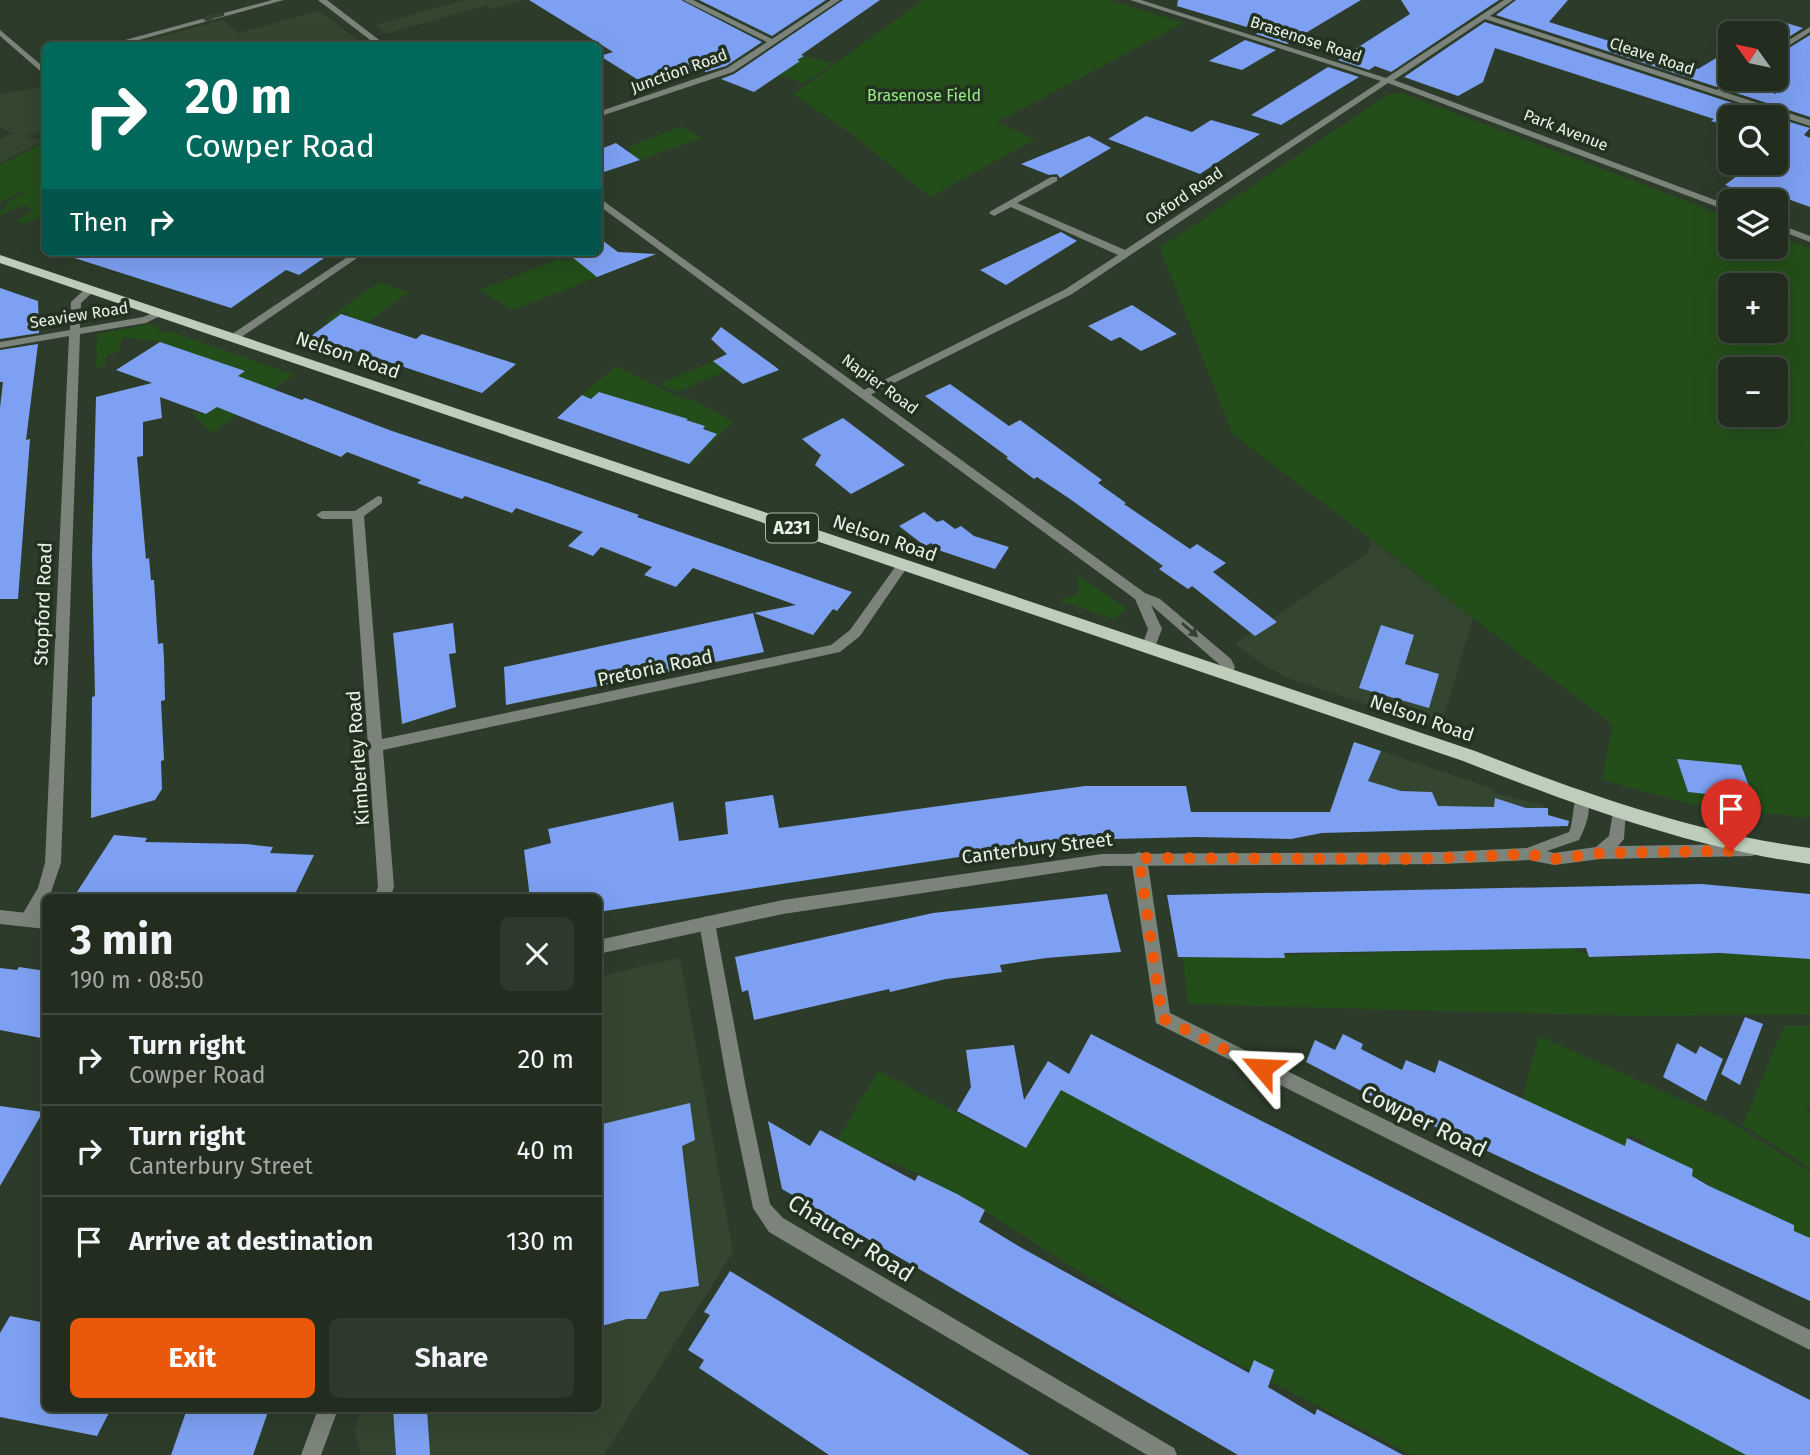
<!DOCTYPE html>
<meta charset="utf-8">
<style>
:root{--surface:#222d20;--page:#2e392d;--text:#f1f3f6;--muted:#a2a8a5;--line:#3f493e;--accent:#ea580c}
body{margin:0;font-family:"Fira Sans",sans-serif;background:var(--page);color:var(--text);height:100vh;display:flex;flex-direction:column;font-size:26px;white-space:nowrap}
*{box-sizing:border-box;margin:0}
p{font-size:23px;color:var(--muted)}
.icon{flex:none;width:38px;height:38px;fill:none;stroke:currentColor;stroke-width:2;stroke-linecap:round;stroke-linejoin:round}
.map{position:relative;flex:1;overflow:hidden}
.side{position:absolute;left:42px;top:894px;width:560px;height:518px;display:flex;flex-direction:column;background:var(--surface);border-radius:10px;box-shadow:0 7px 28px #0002,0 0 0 2px var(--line)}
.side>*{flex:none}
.guide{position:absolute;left:42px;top:42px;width:560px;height:214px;border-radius:10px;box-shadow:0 7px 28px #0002,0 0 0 2px var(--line);background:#00695c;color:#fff;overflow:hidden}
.needle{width:46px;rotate:303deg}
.fabs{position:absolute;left:1718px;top:21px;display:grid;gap:14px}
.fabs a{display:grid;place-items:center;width:70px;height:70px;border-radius:10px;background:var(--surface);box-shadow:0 7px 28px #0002,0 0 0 2px var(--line);font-size:35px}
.pin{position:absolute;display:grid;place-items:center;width:60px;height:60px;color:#fff;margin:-72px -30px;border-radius:50% 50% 50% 0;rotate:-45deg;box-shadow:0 0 7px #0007}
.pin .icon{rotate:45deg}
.me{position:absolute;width:77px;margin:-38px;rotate:296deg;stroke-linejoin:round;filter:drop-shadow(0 0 5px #0008)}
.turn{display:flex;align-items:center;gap:24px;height:147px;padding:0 28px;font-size:32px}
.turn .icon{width:91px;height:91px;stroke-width:2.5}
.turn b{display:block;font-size:49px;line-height:60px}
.then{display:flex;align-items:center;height:66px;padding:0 28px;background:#0003;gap:14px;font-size:26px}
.round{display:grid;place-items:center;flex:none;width:74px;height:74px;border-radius:10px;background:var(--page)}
.head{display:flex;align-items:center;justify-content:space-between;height:119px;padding:0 28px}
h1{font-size:42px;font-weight:700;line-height:52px}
.primary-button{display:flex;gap:14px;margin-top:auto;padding:14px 28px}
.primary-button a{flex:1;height:80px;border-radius:10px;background:var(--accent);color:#fff;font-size:28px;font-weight:700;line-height:80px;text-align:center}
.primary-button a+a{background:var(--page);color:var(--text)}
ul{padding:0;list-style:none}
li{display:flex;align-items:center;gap:21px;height:91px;padding:0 28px;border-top:2px solid var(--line)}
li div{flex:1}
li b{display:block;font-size:26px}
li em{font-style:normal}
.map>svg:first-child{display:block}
</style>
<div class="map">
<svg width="1810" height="1455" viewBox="0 0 1810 1455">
<rect width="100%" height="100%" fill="#2d3c2a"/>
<path fill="#34462f" d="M465 0H525L493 9 487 5 386 34 375 25Z
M319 11 359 41 344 46 127 45 223 20 238 33Z
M45 86V130L26 136 42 141 0 163V139L13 133 0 128V95Z
M1372 541 1473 618 1440 729 1291 679 1266 666 1235 644 1367 554Z
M1354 742 1494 789 1493 793 1543 805 1545 825 1322 833Z
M680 958 733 1252 604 1455H361L355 1431 361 1409H598L599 976Z"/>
<path fill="#244e19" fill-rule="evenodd" d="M923 0H1110L1183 23 997 122 1035 139 930 197 853 135 794 94Z
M804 56 833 63 805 83 775 75Z
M1402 93 1731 218V247H1776V235L1810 248V818L1695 805 1602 780 1613 725 1232 433 1160 248 1389 94ZM1731 285H1776V331H1731ZM1731 369H1776V415H1731Z
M683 126 701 138 640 160 609 158 632 151 628 147Z
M45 142V214L23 224 16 221 34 211 25 205 0 215V211L7 207 4 205 24 193 19 192 0 202V165Z
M588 253 597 277 513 310 479 290 561 258 565 262Z
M379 282 409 292 367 323 346 317 348 314 343 312 329 323 325 321Z
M151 324 160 328 157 330 162 333 169 331 294 375 211 433 192 412 207 414 252 382 238 376 244 371 160 342 122 337 119 352 106 355 105 366 96 368 97 334Z
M713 361 730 369 677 392 660 384Z
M616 366 685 400 688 398 733 421 692 464H689L706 446 705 426 634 402 627 409 603 397 606 393 602 392 594 399 582 395Z
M1075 573 1123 606 1125 611 1113 619 1058 600C1076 598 1085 589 1075 573Z
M1571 948C1607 966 1651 954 1690 954 1731 953 1769 958 1810 952V1014L1640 1016 1188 1004 1183 957Z
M1784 1026H1810V1106L1806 1112 1810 1114V1168L1743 1125Z
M1539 1036 1727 1120 1810 1172V1238L1794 1231V1225L1724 1193 1704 1214 1709 1184 1692 1176 1693 1169 1677 1161 1641 1159 1645 1141 1628 1134 1619 1173 1516 1123Z
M1072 1070 1331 1233 1418 1283 1456 1300 1746 1455H1411L1160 1323 971 1202 915 1172 836 1143 878 1071 1023 1148Z"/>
<path fill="#7da0f2" d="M529 0H681L762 42 726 66 706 72 699 69 648 86 600 56 613 52Z
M699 0H826L772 36Z
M843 0H880L801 55 804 56 797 60 800 61 754 92 721 79 734 74Z
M1178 0H1361L1287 44 1256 34 1260 31 1177 6Z
M1401 0H1499L1391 72 1375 66 1369 70 1338 60 1410 14Z
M1516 0H1568L1549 22 1698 69 1731 49V77L1717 87 1496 15Z
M1776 20 1803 28 1776 45Z
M1485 22 1775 117H1731V127L1711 121 1714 119 1495 48 1483 82 1458 96 1404 77Z
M1810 35V117L1730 91 1741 83 1776 94V56Z
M1245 40 1276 50 1242 70 1209 61Z
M1328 67 1359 77 1281 125 1251 115Z
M1146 116 1192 132 1211 120 1260 134 1200 174 1108 139Z
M1776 118 1810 128 1804 135 1810 138V207L1757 188 1749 194 1725 185 1754 163H1776V146L1779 143 1776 142Z
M1089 136 1111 148 1060 178 1057 174 1049 175 1021 164Z
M616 143 640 160 598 174V150Z
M1061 232 1077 241 1006 285 980 270Z
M598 237 618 252 656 254 597 277 566 252H598Z
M69 252H333L299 275 286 270 231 308 68 256Z
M0 288 38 301 39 333 0 339Z
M1132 305 1177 334 1141 351 1120 337 1111 341 1088 326Z
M341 314 416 339 422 334 516 364 482 393 311 336Z
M721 327 777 368 779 370 743 384 713 361 727 354 711 339Z
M160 342 245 371 238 376 302 400 305 398 392 431 548 483 639 515 637 517 852 592 837 611 833 609 813 635 754 613 796 605 693 568 676 587 644 575 652 567 601 547 593 556 568 546 583 532 516 508 512 513 465 496 462 499 417 483 421 480 347 452 341 457 217 407 206 414 160 397 162 418 143 422V456L137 457 146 559 149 558 151 580H154L158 644 163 643 164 658 165 700 161 701 164 760 161 761 162 789 155 800 91 818 92 697 95 696 92 556 96 397 152 383 116 370Z
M38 344 26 440 30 439 18 599H0V408L3 382H0V350Z
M950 384 1009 426 1020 420 1102 480 1098 483 1126 503 1124 504 1190 549 1197 544 1226 563 1213 572 1277 622 1255 636 1192 586 1188 589 1159 569 1163 566 1070 499 1037 477 1034 479 1006 458 1008 457 925 396Z
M599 392 688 419 686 420 705 426 703 429 717 434 689 464 557 418 582 395 591 399Z
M843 418 905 465 851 494 815 465 821 455 802 439Z
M924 512 937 522 943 520 955 529 961 526 974 536 1009 547 995 569 941 551 931 543 925 546 899 526Z
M753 613 764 652 506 705 504 667Z
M453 623 456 653 449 654 456 707 402 724 393 633Z
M1381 625 1414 635 1405 664 1439 674 1429 708 1359 688Z
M1354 742 1381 751 1368 781 1401 791 1432 792 1438 806 1494 807 1495 798 1526 808H1548V815L1569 821 1568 826 1322 833 1291 839 1196 837 1071 840 598 912V898H530L524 850 551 843 548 829 673 802 679 841 728 834 725 802 773 795 779 828 1085 786H1186L1191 812H1330Z
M1677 759 1741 765 1754 799 1688 792Z
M114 835 147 838 145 842 246 844 273 847 270 853 314 855 293 898H73Z
M1702 884 1810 894V959L1720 953 1589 957 1586 948 1284 953 1285 958 1178 957 1167 895Z
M1107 894 1121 952 1046 958 1000 965 1002 972 946 979 890 992 889 989 754 1020 748 990 742 992 735 957 933 913Z
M19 967 46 971V1039L0 1030V968L17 970Z
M1745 1017 1763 1024 1740 1085 1721 1074Z
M1091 1034 1810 1400V1455H1746L1061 1090 1026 1148 957 1111 971 1087 966 1050 1014 1045 1024 1100 1048 1061 1069 1074Z
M1343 1034 1363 1044 1361 1049 1402 1070 1406 1060 1435 1073 1439 1060 1625 1146 1627 1138 1693 1169 1692 1176 1709 1186 1794 1225V1231L1810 1238V1301L1388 1105 1306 1062 1315 1040 1335 1050Z
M1677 1043 1696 1054 1700 1046 1723 1059 1706 1101 1663 1077Z
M690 1103 695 1140 682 1146 699 1286 660 1292 646 1319H627L598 1327V1125Z
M0 1106 43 1112 0 1186Z
M768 1121 810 1146 820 1130 915 1181 918 1175 957 1194 985 1210 979 1222 1020 1247 1249 1373 1254 1360 1274 1370 1268 1387 1315 1415 1317 1409 1403 1455H1238L782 1189Z
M730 1271 916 1385 1030 1455H829L699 1368 704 1360 688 1350 710 1315 704 1312Z
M10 1316 46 1323V1409H111L97 1436 0 1417V1333Z
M187 1409H269L253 1455H171Z
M393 1409H427L430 1455H396Z"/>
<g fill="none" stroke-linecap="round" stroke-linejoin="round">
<path fill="#7b837a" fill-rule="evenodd" d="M272 0H284L117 46H103Z
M683 0H693L772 39 831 0H840L733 72 598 117V112L727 68 767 42Z
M1130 0H1141L1386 78 1504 0H1513L1490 16 1717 90 1733 79H1742L1724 92 1810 120V126L1485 19 1394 80 1731 206V212L1388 83 1072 294 868 396H860V392L1064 290 1118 255 1011 207 994 216 989 213 991 211 1051 177H1057V181L1017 203 1125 250 1381 81Z
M1810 27V32L1776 54V48Z
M0 30 46 69V76L0 36Z
M1776 223 1810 236V242L1776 229Z
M355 252H366L237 340H229V336Z
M86 288 95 290 81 303 80 328 143 317 161 310 166 313 146 323 80 334 61 863 50 895 46 898C45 910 35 929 21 925L19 920 38 888 45 863 69 336 0 348V342L70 330 71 302Z
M378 496 382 497V503L364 516 382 739 831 645 850 630 898 563 902 562 908 566 860 636 840 652 383 750 394 887 390 898H374L378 887 352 519H322L316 515 322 511H355Z
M1139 852 1144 854 1147 858 1170 1013 1810 1330V1350L1156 1023 1131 858 1134 854Z
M707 916 713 918 715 923 746 1088 770 1204 783 1218 1174 1448 1177 1455H1147L769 1232 753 1208 728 1088 699 923 701 918Z
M318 1409H338L321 1455H301Z"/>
<path fill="#7b837a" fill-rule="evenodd" d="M318 0H327L387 46H378Z
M598 197 1145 593 1160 599 1231 659 1235 667 1230 678H1220L1218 674 1220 665 1151 605 1162 629 1153 652H1143L1141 649 1148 629 1135 599 598 205Z
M1582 794 1587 796C1592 811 1586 826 1579 840L1547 851 1554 853 1596 847 1609 836 1614 806H1624L1626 810 1624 839 1618 846 1752 844 1757 846 1760 850 1757 854 1752 856 1600 859 1554 865 1529 860 1442 864 1102 866 783 914 598 954V940L783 900 1102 854 1442 852 1527 848 1569 832C1574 820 1572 807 1577 796Z
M0 910 46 915V929L0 924Z"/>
<path fill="#becebb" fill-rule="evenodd" d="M0 255 1475 751C1583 793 1695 833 1810 848V864C1690 848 1575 805 1463 761L0 263Z"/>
</g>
<defs><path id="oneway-solid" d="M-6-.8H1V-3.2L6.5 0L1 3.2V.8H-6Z" transform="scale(1.75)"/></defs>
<g fill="#354232">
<use href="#oneway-solid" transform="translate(214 17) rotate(165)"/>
<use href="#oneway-solid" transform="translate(1190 630) rotate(41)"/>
</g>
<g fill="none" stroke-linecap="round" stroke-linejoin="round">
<path stroke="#ea580c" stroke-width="12" stroke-dasharray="0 21.6" d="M1262 1068 1162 1018 1139 858 1418 859 1529 854 1554 859 1600 853 1731 851"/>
</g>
<g text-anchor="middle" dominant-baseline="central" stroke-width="7" stroke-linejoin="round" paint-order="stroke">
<g font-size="16" fill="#e9f2e6" stroke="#233220">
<text transform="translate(1306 39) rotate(18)">Brasenose Road</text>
<text transform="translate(1652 56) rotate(18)">Cleave Road</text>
<text transform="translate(679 71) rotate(-20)">Junction Road</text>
<text transform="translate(1566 130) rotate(21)">Park Avenue</text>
<text transform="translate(1184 196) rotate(-34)">Oxford Road</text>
<text transform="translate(79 315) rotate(-9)">Seaview Road</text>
<text transform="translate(880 384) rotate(36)">Napier Road</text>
</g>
<g font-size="16" fill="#9aec87" stroke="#233220">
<text x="924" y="95">Brasenose Field</text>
</g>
<rect fill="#233220" stroke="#aeb8ab" stroke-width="2" x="766" y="513.5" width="52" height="29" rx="5"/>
<g font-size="18" font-weight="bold" fill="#e9f2e6">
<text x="792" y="528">A231</text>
</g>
<g font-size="19" fill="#e9f2e6" stroke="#233220">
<text transform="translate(348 355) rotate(19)">Nelson Road</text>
<text transform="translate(885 538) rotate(19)">Nelson Road</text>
<text transform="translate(43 604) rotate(-88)">Stopford Road</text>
<text transform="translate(655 668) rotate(-12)">Pretoria Road</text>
<text transform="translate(1422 718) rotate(19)">Nelson Road</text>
<text transform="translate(358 758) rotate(-94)">Kimberley Road</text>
<text transform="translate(1037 848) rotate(-7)">Canterbury Street</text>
</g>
<g font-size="23" fill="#e9f2e6" stroke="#233220">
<text transform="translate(1424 1121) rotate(26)">Cowper Road</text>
<text transform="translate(851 1238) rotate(32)">Chaucer Road</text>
</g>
</g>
</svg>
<div class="fabs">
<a><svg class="needle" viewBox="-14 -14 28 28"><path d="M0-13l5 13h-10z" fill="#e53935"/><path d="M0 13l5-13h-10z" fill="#a2a8a5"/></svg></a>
<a><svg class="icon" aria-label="search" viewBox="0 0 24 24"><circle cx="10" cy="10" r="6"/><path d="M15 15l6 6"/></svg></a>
<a><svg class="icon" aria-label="layers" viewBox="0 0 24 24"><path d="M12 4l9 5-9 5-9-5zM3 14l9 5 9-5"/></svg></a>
<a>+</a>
<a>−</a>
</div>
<div class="pin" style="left:1731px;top:851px;background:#d93025"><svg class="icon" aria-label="arrive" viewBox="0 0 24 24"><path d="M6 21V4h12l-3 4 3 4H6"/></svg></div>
<svg class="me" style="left:1262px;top:1068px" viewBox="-20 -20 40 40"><path d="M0-17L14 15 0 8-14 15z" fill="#ea580c" stroke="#fff" stroke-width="4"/></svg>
<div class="guide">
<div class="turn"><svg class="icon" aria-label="right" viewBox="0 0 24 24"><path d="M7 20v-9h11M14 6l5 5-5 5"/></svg><div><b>20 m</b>Cowper Road</div></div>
<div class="then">Then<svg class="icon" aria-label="right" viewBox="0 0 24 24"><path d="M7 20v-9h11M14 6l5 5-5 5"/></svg></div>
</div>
<section class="side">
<div class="head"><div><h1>3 min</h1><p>190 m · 08:50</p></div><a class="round"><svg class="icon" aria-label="close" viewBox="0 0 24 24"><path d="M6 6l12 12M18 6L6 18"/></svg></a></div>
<ul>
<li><svg class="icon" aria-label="right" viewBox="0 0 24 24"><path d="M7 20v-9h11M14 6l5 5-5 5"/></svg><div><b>Turn right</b><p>Cowper Road</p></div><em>20 m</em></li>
<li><svg class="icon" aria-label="right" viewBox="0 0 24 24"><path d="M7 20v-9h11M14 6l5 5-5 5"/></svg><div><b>Turn right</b><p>Canterbury Street</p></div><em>40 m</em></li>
<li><svg class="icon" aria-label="arrive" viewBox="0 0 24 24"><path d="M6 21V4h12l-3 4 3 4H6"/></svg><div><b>Arrive at destination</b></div><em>130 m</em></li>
</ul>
<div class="primary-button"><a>Exit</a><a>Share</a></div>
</section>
</div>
